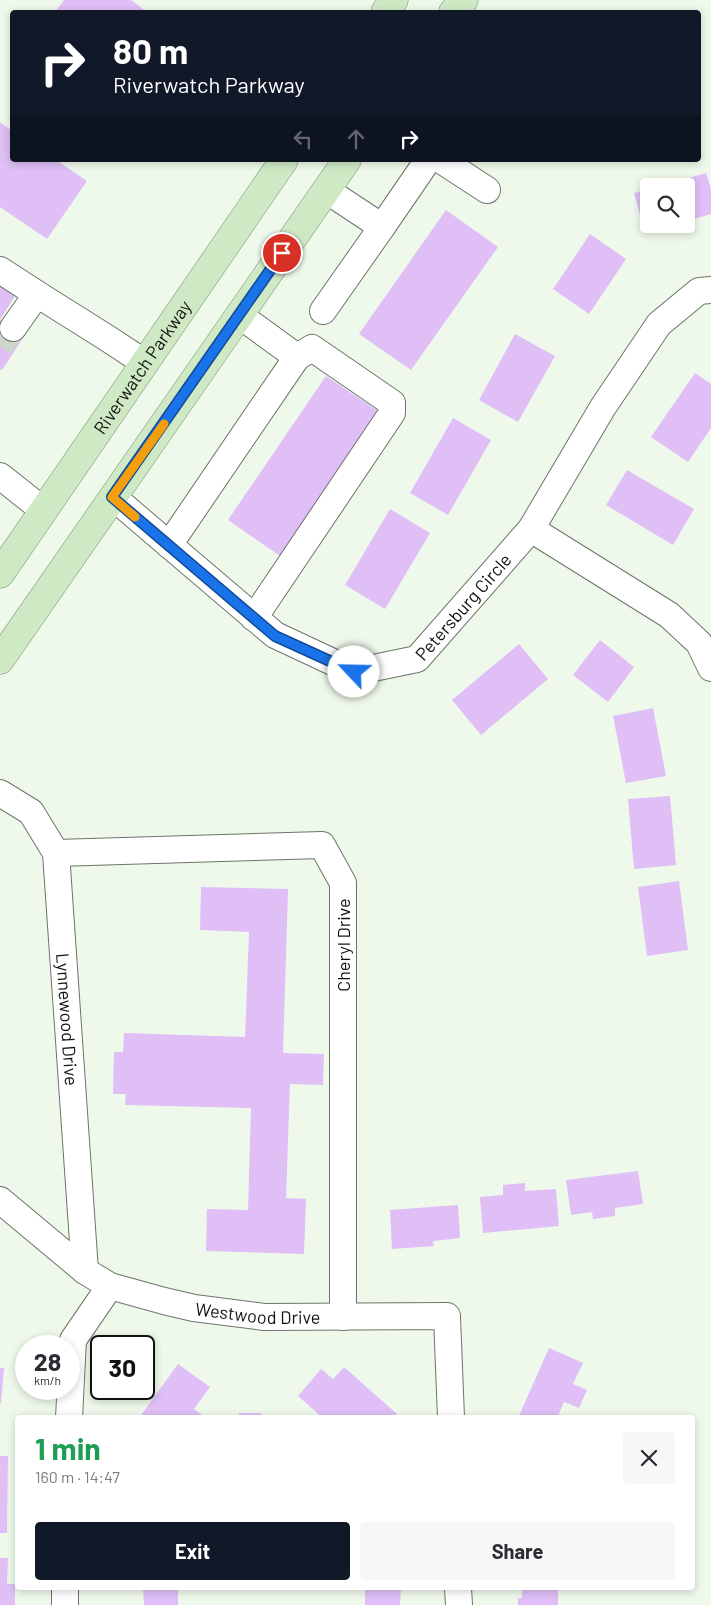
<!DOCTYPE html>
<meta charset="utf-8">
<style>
:root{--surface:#fff;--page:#f7f7f7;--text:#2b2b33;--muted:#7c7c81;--accent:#111827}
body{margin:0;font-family:Barlow,sans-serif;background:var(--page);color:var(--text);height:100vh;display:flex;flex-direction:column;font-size:19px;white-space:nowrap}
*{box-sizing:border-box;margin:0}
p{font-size:16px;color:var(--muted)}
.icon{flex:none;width:28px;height:28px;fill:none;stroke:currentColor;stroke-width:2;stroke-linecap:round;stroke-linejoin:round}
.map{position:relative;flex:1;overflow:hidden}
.panel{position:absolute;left:15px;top:1415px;width:680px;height:175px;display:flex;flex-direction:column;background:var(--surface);border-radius:5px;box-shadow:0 2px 8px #0003}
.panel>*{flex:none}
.banner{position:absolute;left:10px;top:10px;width:691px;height:152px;border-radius:5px;box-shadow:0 2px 8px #0003;background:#111827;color:#fff;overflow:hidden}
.fabs{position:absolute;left:640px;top:178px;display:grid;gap:10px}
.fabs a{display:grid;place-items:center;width:55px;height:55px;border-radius:5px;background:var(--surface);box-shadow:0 2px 8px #0003;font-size:25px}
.speed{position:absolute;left:15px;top:1335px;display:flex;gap:10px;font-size:25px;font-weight:700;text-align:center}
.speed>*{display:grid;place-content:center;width:65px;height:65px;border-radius:50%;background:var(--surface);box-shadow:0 2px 8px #0003;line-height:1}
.speed small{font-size:12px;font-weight:400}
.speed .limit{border:2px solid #111;border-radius:8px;background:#fff;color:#111}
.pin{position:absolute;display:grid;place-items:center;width:42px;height:42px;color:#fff;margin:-21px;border:2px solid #fff;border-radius:50%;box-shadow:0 1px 5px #0007}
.me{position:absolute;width:55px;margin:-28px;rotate:294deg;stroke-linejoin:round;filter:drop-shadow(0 0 4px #0008)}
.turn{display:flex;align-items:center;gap:18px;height:105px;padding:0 20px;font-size:22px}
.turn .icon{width:65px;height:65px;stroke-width:2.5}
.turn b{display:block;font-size:35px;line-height:42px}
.lanes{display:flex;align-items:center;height:48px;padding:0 20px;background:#0003;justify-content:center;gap:25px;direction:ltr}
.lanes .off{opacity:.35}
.round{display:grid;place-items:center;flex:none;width:52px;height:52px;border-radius:5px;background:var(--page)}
.overview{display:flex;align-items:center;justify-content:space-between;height:85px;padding:0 20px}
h1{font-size:30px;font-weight:700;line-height:38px;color:#1e9e55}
.button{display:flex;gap:10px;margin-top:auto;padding:10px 20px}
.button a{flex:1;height:58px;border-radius:5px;background:var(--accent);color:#fff;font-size:20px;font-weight:700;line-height:58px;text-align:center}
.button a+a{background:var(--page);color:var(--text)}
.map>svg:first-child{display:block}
</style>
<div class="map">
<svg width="711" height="1605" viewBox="0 0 711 1605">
<rect width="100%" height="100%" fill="#eef9eb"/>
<path fill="#dfbff6" d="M64 0H131L147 12H55Z
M0 122 12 131V160H56L87 181 47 239 0 207Z
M706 173 711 189V214L686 221V186H661Z
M649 189V224H674L645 233 634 193Z
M446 210 498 247 411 370 359 334Z
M590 234 626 259 589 314 553 289Z
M0 280 18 291 0 320 25 335 2 370 0 369Z
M515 334 555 356 518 422 479 400Z
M695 373 711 384V428L688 462 651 437Z
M326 376 378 411 280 556 228 520Z
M453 418 491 440 448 515 410 493Z
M627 470 694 509 673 545 606 505Z
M390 509 430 533 385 609 345 585Z
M600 640 634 667 608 702 573 675Z
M519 644 548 679 481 735 452 700Z
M653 708 666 776 626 783 613 716Z
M670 796 676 865 634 869 628 799Z
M679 881 688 950 647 956 638 887Z
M201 887 288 889 283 1053 324 1054 323 1085 290 1084 286 1198 306 1199 304 1254 206 1251 207 1209 248 1210 251 1108 125 1105 126 1094H113L114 1052H123L124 1033 245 1037 249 932 200 930Z
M638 1171 643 1204 615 1208V1216L593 1219 592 1212 571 1215 566 1180Z
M525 1183V1191L556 1189 559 1226 483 1233 480 1197 503 1195V1185Z
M458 1205 460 1238 433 1241 434 1246 392 1249 390 1210Z
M549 1348 583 1363 573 1384 587 1390 579 1408 564 1402 557 1418H518Z
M178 1364 210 1387 194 1409 202 1415 200 1418H139Z
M344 1367 397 1414 394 1418H323L298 1396 321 1369 333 1379Z
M0 1368H4L1 1403H0Z
M239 1413H261V1418H239Z
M0 1456H8L7 1533H0Z
M0 1558H8L7 1584H15V1605H0Z
M143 1588H178V1605H144Z
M365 1588H401L400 1605H365Z
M522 1588H558V1605H518V1598H522Z"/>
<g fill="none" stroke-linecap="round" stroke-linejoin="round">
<path stroke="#cdd7ca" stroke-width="26" stroke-dasharray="26 13" stroke-linecap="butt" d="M0 346 13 328"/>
<g stroke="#6c7569" stroke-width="28">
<g id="minor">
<path d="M441 160 487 190"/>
<path d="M326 190 382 227 428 160"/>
<path d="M0 270 37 294"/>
<path d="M711 290 699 291 659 324 603 407 531 529 669 615 699 643 711 668"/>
<path d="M323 311 382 227"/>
<path d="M239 315 297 357 312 348 392 403V413L254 618"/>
<path d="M13 328 37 294 107 338 145 363"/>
<path d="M0 476 43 510"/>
<path id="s1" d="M113 497 275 635 354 672 417 659 531 529"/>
<path d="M169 545 297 357"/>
<path id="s2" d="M0 793 31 812 56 853 85 1271"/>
<path d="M56 853 322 845 343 883V1317"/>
<path id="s3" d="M0 1200 85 1271 110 1286 164 1301 194 1308 264 1317 447 1316 451 1418"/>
<path d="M69 1418 73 1340 110 1286"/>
<path d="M65 1588V1605"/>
<path d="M458 1588 459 1605"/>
</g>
</g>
<g stroke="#77956d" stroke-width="29">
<g id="major">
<path d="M385 12 394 0"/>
<path d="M453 12 464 0"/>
<path id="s4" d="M0 574 284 160"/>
<path d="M0 660 347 160"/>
</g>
</g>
<use href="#minor" stroke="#fff" stroke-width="26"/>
<use href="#major" stroke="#cfe9c5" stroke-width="28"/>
</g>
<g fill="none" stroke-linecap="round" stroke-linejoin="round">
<g stroke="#114b97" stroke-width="12">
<path id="route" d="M282 253 112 497 275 636 354 672"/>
</g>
<use href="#route" stroke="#1a73e8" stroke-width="9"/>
<path stroke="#f59e0b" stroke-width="9" d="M135 517 112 497 164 424"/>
</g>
<g text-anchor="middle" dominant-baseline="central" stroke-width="5" stroke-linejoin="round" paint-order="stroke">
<g font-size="18" fill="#10140f" stroke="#fff">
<text stroke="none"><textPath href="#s4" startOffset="251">Riverwatch Parkway</textPath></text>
<text stroke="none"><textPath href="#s1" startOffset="434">Petersburg Circle</textPath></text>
<text transform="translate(343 945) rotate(-90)">Cheryl Drive</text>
<text stroke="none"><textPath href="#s2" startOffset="251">Lynnewood Drive</textPath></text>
<text stroke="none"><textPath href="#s3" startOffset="291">Westwood Drive</textPath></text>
</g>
</g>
</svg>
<div class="fabs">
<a><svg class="icon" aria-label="search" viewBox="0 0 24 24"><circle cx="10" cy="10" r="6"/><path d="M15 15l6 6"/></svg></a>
</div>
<div class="speed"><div>28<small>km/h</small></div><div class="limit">30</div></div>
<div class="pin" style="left:282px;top:253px;background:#d93025"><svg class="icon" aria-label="arrive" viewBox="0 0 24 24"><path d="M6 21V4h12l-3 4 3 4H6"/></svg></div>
<svg class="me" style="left:354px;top:672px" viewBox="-20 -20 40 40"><circle r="19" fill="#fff"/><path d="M0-13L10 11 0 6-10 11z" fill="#1a73e8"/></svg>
<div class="banner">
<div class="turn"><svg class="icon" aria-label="right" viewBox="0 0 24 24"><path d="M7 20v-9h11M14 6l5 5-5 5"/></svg><div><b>80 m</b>Riverwatch Parkway</div></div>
<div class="lanes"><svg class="icon off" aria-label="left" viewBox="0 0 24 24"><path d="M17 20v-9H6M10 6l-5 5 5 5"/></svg><svg class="icon off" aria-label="ahead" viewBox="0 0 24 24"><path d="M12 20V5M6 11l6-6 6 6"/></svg><svg class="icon" aria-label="right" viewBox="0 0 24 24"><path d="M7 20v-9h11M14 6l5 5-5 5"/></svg></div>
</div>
<section class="panel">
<div class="overview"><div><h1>1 min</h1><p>160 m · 14:47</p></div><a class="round"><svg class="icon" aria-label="close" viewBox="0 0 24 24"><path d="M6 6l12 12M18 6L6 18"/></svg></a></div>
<div class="button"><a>Exit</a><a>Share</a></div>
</section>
</div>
